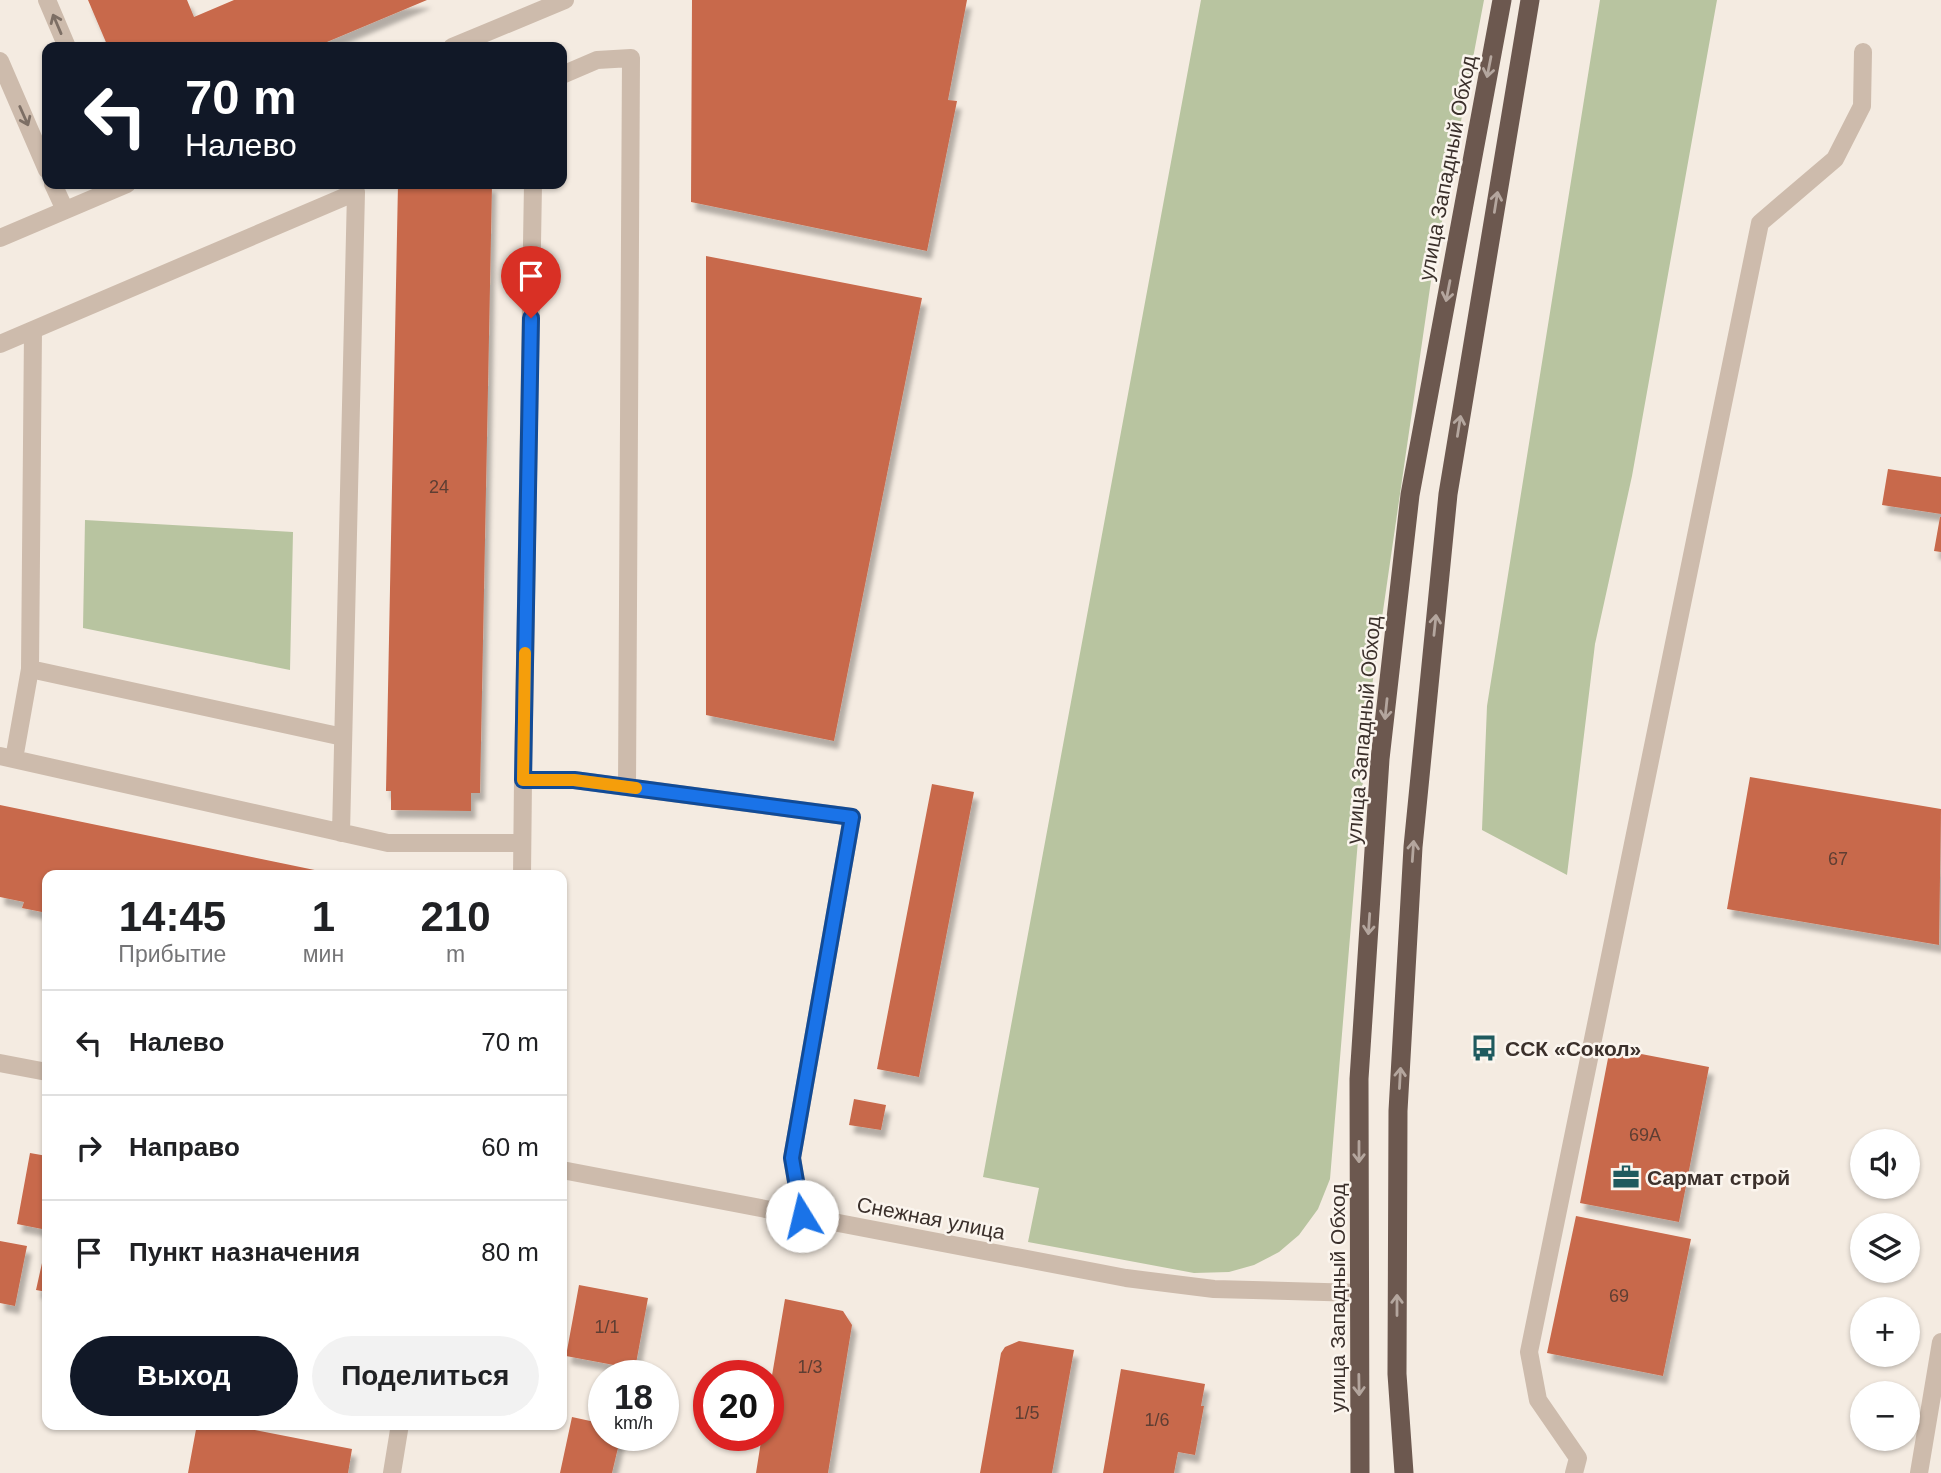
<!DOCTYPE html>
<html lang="ru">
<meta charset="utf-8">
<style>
:root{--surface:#fff;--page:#f2f2f2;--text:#202124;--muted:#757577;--line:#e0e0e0;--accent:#111827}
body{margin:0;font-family:Arial,sans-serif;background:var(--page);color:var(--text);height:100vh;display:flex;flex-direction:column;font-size:26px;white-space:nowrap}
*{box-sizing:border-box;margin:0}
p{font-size:23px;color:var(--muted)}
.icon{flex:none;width:38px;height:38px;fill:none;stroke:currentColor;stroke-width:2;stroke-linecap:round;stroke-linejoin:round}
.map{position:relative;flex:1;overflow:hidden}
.drawer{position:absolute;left:42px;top:870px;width:525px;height:560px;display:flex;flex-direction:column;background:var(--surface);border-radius:14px;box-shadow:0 2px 5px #0004}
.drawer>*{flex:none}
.guide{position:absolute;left:42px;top:42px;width:525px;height:147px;border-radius:14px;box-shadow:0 2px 5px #0004;background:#111827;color:#fff;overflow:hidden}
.controls{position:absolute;left:1850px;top:1129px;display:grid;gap:14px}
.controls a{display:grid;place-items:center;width:70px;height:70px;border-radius:50%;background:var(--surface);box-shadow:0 2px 5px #0004;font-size:35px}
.speed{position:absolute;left:588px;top:1360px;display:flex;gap:14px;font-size:35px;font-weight:700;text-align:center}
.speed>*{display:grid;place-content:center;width:91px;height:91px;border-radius:50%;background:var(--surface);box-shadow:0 2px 5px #0004;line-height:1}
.speed small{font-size:18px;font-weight:400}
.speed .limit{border:10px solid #d22;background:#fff;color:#111}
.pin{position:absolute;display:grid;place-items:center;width:60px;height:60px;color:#fff;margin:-72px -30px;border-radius:50% 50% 50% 0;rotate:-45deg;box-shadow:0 0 7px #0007}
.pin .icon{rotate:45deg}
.me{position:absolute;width:77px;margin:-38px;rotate:351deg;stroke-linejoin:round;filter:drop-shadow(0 0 5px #0008)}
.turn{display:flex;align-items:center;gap:24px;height:147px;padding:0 28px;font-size:32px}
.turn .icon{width:91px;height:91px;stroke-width:2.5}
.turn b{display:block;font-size:49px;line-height:60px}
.eta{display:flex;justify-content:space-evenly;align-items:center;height:119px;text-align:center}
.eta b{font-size:42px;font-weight:600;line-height:49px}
.cta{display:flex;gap:14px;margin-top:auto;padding:14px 28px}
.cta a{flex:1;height:80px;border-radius:42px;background:var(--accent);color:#fff;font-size:28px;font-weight:600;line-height:80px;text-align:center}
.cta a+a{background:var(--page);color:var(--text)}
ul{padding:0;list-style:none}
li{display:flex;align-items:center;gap:21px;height:105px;padding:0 28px;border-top:2px solid var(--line)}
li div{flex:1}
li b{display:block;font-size:26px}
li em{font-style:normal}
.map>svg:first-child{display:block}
</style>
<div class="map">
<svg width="1941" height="1473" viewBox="0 0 1941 1473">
<defs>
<filter id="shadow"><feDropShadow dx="4.5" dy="8" stdDeviation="2" flood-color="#0004"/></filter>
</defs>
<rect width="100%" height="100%" fill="#f4ebe1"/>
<path fill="#b8c4a0" d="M1201 0H1484L1432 274 1369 707 1330 1179 1318 1209 1299 1235 1279 1252 1254 1265 1229 1272 1194 1273 1028 1242 1039 1188 983 1177Z
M1600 0H1717L1632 476 1595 644 1567 875 1482 830 1487 706Z
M85 520 293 532 290 670 83 628Z"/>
<path fill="#c8694b" filter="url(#shadow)" d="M88 0H187L194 17 234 0H427L315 47H108Z
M692 0H967L948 100 957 101 927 251 691 202Z
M398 184H492L480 793H471V811L391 810V791H386Z
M706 256 922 298 834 741 706 715Z
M1888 469 1941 477V514L1882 505Z
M1940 517H1941V552L1934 551Z
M1750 777 1941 809 1939 945 1727 909Z
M932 784 974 792 919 1077 877 1069Z
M0 805 334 874V875H47V913L22 908 24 902 0 897Z
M1610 1048 1709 1067 1679 1222 1580 1203Z
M854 1099 886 1105 881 1130 849 1125Z
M30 1153 47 1156V1230L17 1224Z
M1576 1216 1691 1239 1663 1376 1547 1353Z
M0 1241 27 1246 15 1306 0 1303Z
M44 1254H47V1292L36 1290Z
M579 1285 648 1298 635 1369 566 1356Z
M785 1299 843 1311 852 1325 828 1473H756L762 1435H768V1399Z
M1019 1341 1074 1350 1052 1473H980L1001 1353 1005 1347Z
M1121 1369 1205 1384 1201 1406H1204L1195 1455 1178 1452 1174 1473H1103Z
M572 1417 604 1424V1435H621L612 1473H560Z
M197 1424H224L352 1449 348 1473H188Z"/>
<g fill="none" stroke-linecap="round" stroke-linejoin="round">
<path stroke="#cdbbac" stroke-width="18" d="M47 0 67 47
M452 47 565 0
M0 61 47 170
M562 75 597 60 631 58 627 787
M53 184 65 210
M533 184 523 780H574L852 817 792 1158 802 1216
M0 238 127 184
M0 344 356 192 341 833
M30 669 33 330
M0 756 388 843H522
M14 759 30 669 343 737
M522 875 523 780
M392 1473 400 1424
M1574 1473 1578 1458 1538 1400 1529 1352 1760 223 1835 159 1862 106 1863 52"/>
<path stroke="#cdbbac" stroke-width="18" d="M0 1063 47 1072
M562 1170 1126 1278 1214 1289 1360 1293
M1919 1473 1941 1342"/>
<path stroke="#6c584f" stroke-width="19" d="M1360 1473 1359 1079 1380 759 1410 495 1502 0
M1404 1473 1397 1374 1398 1111 1413 847 1448 494 1530 0"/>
</g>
<defs><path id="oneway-shaft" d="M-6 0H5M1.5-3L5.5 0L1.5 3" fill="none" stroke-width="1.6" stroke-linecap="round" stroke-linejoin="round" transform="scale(1.75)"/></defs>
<g stroke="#7d6f65">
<use href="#oneway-shaft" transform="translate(57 24) rotate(-113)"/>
<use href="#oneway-shaft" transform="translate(24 116) rotate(66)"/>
</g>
<g stroke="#b4a69e">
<use href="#oneway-shaft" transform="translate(1489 67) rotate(101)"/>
<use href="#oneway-shaft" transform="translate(1496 202) rotate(-81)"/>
<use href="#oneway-shaft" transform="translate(1448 291) rotate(101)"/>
<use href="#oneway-shaft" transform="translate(1459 426) rotate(-81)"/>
<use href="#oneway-shaft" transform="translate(1435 625) rotate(-84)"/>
<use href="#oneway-shaft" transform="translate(1386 709) rotate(96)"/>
<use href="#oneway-shaft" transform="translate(1413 851) rotate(-86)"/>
<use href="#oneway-shaft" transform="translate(1369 924) rotate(94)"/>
<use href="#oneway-shaft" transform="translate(1400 1078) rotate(-87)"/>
<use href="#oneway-shaft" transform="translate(1359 1152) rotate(90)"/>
<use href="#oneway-shaft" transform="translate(1397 1305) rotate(-90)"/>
<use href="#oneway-shaft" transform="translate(1359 1385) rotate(89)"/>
</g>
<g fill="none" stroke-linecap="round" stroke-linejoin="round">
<g stroke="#114b97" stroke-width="18">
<path id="route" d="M531 318 523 780H574L852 817 792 1158 802 1216"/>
</g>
<use href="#route" stroke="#1a73e8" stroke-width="12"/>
<path stroke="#f59e0b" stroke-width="12" d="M525 653 523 780H574L636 788"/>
</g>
<defs>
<g id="bus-bare" transform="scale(2.1)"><path d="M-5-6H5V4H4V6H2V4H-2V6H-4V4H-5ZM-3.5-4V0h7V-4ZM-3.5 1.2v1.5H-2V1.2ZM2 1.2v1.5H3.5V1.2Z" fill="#1f5a5e" stroke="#fbf5ee" stroke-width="2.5" paint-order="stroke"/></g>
<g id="office-bare" transform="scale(2.1)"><path d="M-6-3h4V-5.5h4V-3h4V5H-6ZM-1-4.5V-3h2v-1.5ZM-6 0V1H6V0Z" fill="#1f5a5e" stroke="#fbf5ee" stroke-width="2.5" paint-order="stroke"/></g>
</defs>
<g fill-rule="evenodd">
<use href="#bus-bare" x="1484" y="1048"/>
<use href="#office-bare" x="1626" y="1177"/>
</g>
<g text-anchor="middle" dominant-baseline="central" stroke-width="5" stroke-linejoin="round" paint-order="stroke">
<g font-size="18" fill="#5e3e33">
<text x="439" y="487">24</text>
<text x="1838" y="859">67</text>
<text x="1645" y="1135">69А</text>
<text x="1619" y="1296">69</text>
<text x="607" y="1327">1/1</text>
<text x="810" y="1367">1/3</text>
<text x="1027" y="1413">1/5</text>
<text x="1157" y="1420">1/6</text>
</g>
<g font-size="21" fill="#3b302b" stroke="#fbf5ee">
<text transform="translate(1447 168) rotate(-79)">улица Западный Обход</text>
<text transform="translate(1363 730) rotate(-85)">улица Западный Обход</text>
<text transform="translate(931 1218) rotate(11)">Снежная улица</text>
<text transform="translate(1337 1298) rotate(-90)">улица Западный Обход</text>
</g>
<g font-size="21" font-weight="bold" fill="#3b302b" stroke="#fbf5ee" text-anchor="start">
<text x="1505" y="1048">ССК «Сокол»</text>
<text x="1647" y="1177">Сармат строй</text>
</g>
</g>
</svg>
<div class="controls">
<a><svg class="icon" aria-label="sound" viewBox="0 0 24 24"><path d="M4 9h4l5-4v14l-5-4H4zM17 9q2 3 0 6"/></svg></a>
<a><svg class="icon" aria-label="layers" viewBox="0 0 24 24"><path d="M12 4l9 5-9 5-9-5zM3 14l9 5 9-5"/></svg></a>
<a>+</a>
<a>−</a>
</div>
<div class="speed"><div>18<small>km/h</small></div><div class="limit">20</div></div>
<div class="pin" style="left:531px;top:318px;background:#d93025"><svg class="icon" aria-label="arrive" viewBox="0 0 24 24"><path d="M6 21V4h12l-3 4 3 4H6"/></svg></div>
<svg class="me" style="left:802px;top:1216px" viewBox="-20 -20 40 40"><circle r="19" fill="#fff"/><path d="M0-13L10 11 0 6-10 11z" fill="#1a73e8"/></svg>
<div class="guide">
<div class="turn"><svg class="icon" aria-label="left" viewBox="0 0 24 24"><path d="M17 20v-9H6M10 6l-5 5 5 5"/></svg><div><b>70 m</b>Налево</div></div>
</div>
<section class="drawer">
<div class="eta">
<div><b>14:45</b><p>Прибытие</p></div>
<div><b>1</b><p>мин</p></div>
<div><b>210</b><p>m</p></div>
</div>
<ul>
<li><svg class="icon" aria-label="left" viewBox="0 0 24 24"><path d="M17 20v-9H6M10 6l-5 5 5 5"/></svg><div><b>Налево</b></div><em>70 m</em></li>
<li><svg class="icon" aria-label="right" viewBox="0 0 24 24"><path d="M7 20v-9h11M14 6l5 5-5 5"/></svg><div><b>Направо</b></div><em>60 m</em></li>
<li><svg class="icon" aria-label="arrive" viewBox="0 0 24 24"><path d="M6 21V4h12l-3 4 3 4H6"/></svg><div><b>Пункт назначения</b></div><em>80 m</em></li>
</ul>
<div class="cta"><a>Выход</a><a>Поделиться</a></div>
</section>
</div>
